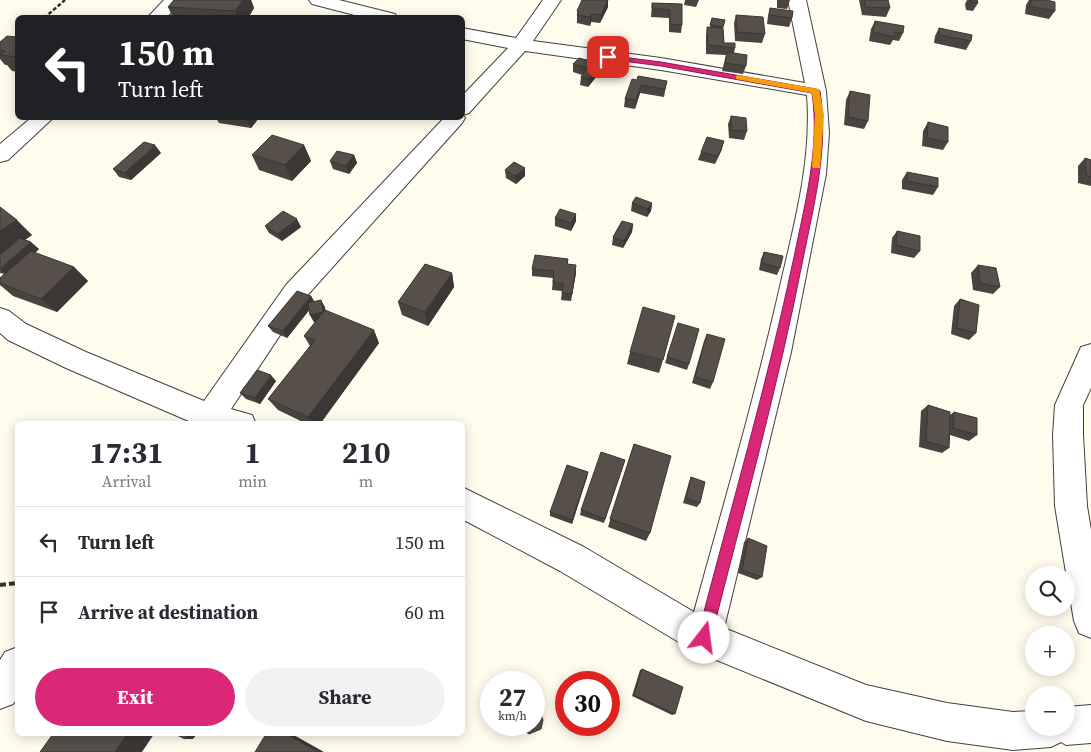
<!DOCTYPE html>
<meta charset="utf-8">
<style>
:root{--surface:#fff;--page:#f2f2f3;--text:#2b2b33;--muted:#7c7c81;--line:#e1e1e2;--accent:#db2777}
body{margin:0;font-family:"Source Serif 4",serif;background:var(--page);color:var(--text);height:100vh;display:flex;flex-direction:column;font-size:19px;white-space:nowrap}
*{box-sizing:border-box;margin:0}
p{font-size:16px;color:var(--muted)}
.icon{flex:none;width:28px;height:28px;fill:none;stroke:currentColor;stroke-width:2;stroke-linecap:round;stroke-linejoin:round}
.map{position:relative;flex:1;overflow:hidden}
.panel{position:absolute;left:15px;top:421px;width:450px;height:315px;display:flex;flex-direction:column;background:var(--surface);border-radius:8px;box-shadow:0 2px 12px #0003}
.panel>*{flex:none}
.top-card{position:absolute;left:15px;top:15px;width:450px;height:105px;border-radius:8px;box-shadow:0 2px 12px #0003;background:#202124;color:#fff;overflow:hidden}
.fabs{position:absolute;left:1025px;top:566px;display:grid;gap:10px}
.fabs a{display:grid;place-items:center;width:50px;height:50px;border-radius:50%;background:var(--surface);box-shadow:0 2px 12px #0003;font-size:25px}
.speed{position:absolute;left:480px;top:671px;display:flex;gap:10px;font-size:25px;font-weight:700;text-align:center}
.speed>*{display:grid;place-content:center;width:65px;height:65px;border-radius:50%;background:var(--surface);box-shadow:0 2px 12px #0003;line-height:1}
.speed small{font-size:12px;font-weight:400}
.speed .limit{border:8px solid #d22;background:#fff;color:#111}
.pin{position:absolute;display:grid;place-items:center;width:42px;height:42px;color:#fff;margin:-21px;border-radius:10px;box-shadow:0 2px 8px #0006}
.me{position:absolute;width:55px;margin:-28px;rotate:15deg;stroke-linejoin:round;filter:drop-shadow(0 0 4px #0008)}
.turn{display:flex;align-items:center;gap:18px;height:105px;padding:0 20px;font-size:22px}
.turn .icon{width:65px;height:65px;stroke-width:2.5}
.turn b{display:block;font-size:35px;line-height:42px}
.eta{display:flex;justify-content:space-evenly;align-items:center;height:85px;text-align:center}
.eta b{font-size:30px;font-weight:700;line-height:35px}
.button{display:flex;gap:10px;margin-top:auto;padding:10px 20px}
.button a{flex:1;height:58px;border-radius:30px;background:var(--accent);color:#fff;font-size:20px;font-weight:700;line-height:58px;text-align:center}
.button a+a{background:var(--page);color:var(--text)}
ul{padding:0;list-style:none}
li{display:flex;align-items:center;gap:15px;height:70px;padding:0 20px;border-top:1px solid var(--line)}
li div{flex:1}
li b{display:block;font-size:19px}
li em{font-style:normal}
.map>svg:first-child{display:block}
</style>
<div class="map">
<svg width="1091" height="752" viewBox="0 0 1091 752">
<rect width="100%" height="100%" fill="#fffcee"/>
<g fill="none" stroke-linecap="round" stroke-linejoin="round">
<g stroke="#414141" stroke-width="2">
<path id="minor" d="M164 0H183L166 18H147Z
M309 0H339L395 14 397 18H366L312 4Z
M543 0H561L533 41 661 58 805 83 788 0H806L826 91 829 133 826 174 791 352 724 628 866 685 947 703 1013 712 1034 711V728H1066V707L1091 705V743L1066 745 1061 742 1051 747 1013 750 947 741 866 721 692 650 560 571 462 519V487L584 547 694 612C724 503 756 393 781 282 795 221 812 159 807 95L661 70 525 51 469 113 463 115 465 118 462 123 304 299 231 409 252 415 256 424H190L191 422 66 368 8 340 0 333V308L9 311 26 324 86 352 204 401 286 285 444 118H462V96L508 48 462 39V28L516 38Z
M31 118H53L8 160 0 162V144Z
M1091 344V388L1083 405V435L1087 506 1091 530V638L1079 633 1074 621 1055 506 1053 435 1055 405 1081 347Z
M18 647V697L13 704 0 709V660L5 652Z"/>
</g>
<path stroke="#303030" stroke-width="2.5" stroke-dasharray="4 2" stroke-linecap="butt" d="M44 18 65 0"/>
<path stroke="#303030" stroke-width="4" stroke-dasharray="6 3" stroke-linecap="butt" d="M0 585 18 583"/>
<use href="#minor" fill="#fff" fill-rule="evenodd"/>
</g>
<path fill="#4a4440" d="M174 0H251L254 8 248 18H173L168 7Z
M608 0V7L600 23 591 22 590 26 577 23V11Z
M685 0H699L696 7 684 5Z
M777 0H790L787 9 777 8Z
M859 0H888L890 8 886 17 862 15Z
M967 0H977L978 3 973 11 966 10 965 4Z
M1029 0H1047L1055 11 1049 19 1025 14 1026 5Z
M652 3 682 4V25L681 33 669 32V18L651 17Z
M770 8 792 18 789 27 767 24 768 16Z
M736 15 765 34 762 43 735 41 734 23Z
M712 18 725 20 723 28 724 43 735 48 734 53 746 66 743 74 722 71 726 55 706 54V35L707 27H710Z
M875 21 903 33 899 41 893 40 890 45 869 41 871 29Z
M939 28 971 41 966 50 934 43 935 36Z
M18 37V72L12 71 7 65H5L0 59V42Z
M573 64H601L600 72 588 87 580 85 581 77 582 75 573 72Z
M637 80 667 81 664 97 640 93 635 109 624 107 625 99Z
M850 91 868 121 864 129 844 125 846 100Z
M731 116 747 131 744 140 729 138 728 124Z
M216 118H259L251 128 219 123Z
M928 122 948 142 943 150 922 146 923 131Z
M304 145 311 161 292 181 259 170 252 155Z
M722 149 715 164 698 160 701 152Z
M161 153 131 180 119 177 113 169Z
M354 155 357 163 349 174 333 169 330 161Z
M1085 158 1091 160V186L1078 183V166Z
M505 170 525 176 516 184 506 178Z
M907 172 938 187 933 195 902 189V180Z
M632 203H652L651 211 647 217 631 211Z
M0 207 32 235 25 240 39 249 35 253 74 267 88 281 57 312 13 296 0 285V278L4 274 0 273Z
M576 214V221L571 231 555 226V218Z
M633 224 632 232 623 248 612 245 613 237Z
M265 226 301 227 282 241 269 233Z
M897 231 920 251 914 258 891 253 892 238Z
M764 252 780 268 777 275 759 270 761 259Z
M568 259V264L576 273 571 301 561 300 562 291 552 290 553 278 532 276V269Z
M978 265 1000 287 993 294 973 290 971 273Z
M452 273 454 287 428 326 402 315 398 302Z
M311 296 314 301 325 307V310L379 343 320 424H307L278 410 268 399 310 346 304 336 316 321 314 322 310 315 309 310 287 338 273 332 268 326Z
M960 299 976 333 969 340 951 334 954 306Z
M678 323 689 364 687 370 665 363Z
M707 334 713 382 710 389 692 383 704 341Z
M630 352 663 360 659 373 627 364Z
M276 381 260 404 246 399 240 393Z
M928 405 950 415 954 412 977 435 969 441 950 435 949 448 942 453 919 447 921 411Z
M634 444 650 533 646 541 608 527Z
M625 460 604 523 580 515 581 510Z
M588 472 587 477 572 524 550 516V512Z
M691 477 700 503 697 507 683 503 689 482Z
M748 538 762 577 757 580 738 573 744 542Z
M642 669 675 714 672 715 632 696 640 670Z"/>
<path fill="#3c3734" d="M243 0H251L254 8 248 18H237L235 11Z
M608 0V7L600 23 601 15Z
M592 14 591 22 590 26V17Z
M601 64 600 72 588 87 589 79Z
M641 85 640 93 635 109 636 100Z
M249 118H259L251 128 247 120Z
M724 141 722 149 715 164 718 156Z
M155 145 161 153 131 180 125 173Z
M304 145 311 161 292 181 285 165Z
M354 155 357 163 349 174 346 166Z
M525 168V176L516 184 515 176Z
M652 203 651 211 647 217 648 209Z
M576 214V221L571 231V223Z
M297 219 301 227 282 241 278 234Z
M17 220 32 235 0 256V231Z
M633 224 632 232 623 248 624 241Z
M31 242 39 249 9 276 0 269Z
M576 265V273L571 301 572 294Z
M74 267 88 281 57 312 41 299Z
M452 273 454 287 428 326 425 312Z
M311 296 315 303 287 338 283 331Z
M321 300 325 307 326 319 314 322 310 315Z
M374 330 379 343 320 424H314L308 417Z
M271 375 276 381 260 404 255 398Z
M588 472 587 477 572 524V520Z
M127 734H154L142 752H104Z
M188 734H197L193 739H185Z
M286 734H292L324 752H318Z"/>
<path fill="#564f4a" stroke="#3c3734" d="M174 0H243L235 11 168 7Z
M582 0H608L601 15 592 14 590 17 577 15 579 12 577 11Z
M864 0H888L890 8 866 7Z
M970 0H977L978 3 970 2Z
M1031 0H1047L1055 2V11L1030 6Z
M652 3 682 4V25L670 24V10L652 8Z
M770 8 793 11 792 18 769 15Z
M736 15 763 17 765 34 737 32Z
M712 18 725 20 723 27 710 25Z
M875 21 904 26 903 33 895 32V37L873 32Z
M707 27 723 28 724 43H735V48L708 45Z
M939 28 972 35 971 41 939 35Z
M7 36 18 37V57L0 55 5 51 0 50V42Z
M727 52 747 55 746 66 725 63Z
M579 58 601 64 589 79 581 77 587 68 573 64Z
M638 76 667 81 665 89 641 85 636 100 625 99 632 79 637 80Z
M850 91 870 95 868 121 848 117Z
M731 116 746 118 747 131 731 130Z
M231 118H249L247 120Z
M928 122 948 127V142L927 138Z
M272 135 304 145 285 165 252 155Z
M707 137 724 141 718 156 701 152Z
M144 142 155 145 125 173 113 169Z
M337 151 354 155 346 166 330 161Z
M1085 158 1091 160V177L1086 175Z
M514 162 525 168 515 176 505 170Z
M907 172 938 178V187L907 181Z
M636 197 652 203 648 209 632 203Z
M0 207 17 220 0 231Z
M560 209 576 214 571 223 555 218Z
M283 211 297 219 278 234 265 226Z
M622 221 633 224 624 241 613 237Z
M897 231 920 236V251L896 245Z
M20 238 31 242 0 269V255Z
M31 251 74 267 41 299 0 283V278Z
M764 252 783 256 780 268 762 263Z
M535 255 568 259 567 264 576 265 572 294 562 293 563 284 553 282 554 271 532 269Z
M425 264 452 273 425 312 398 302Z
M978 265 996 268 1000 287 980 283Z
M297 291 311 296 283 331 268 326Z
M960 299 979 305 976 333 957 328Z
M321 300 323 312 310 315 308 303Z
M643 307 675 316 663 360 630 352Z
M325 310 374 330 308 417 268 399 315 340 304 336Z
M678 323 699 329 689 364 667 357Z
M707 334 725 339 713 382 695 377Z
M257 370 271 375 255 398 240 393Z
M928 405 950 412 949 448 926 441Z
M954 412 977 418V435L953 428Z
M634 444 671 456 650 533 610 519Z
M601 452 625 460 605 519 581 510Z
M567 465 588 472 572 520 550 512Z
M691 477 705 482 700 503 686 498Z
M748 538 767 546 762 577 742 570Z
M642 669 683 687 675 714 634 695Z
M534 706 540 711 543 720 541 729 529 734 520 727 519 725H534Z
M53 734H127L115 752H40Z
M175 734H188L185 739Z
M266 734H286L318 752H255Z"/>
<path fill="#db2777" stroke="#8e194d" d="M606 55 661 62 816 89 820 91C829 148 814 204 803 259 778 387 743 512 711 638L709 643 704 645 699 643 697 638C730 511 767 385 794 257 805 203 820 148 812 93L661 66 608 59 604 57Z"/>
<path fill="#f59e0b" d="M738 75 819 89 824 115 820 168H813L812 166 815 115 812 93 736 79V76Z"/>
</svg>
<div class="fabs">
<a><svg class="icon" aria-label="search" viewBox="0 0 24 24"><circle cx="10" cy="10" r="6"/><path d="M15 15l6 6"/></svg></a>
<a>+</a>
<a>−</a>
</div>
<div class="speed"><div>27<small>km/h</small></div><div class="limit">30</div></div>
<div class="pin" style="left:608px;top:57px;background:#d93025"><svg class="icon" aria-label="arrive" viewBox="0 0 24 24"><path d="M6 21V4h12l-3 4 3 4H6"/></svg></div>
<svg class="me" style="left:704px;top:638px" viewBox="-20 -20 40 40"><circle r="19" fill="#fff"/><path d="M0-13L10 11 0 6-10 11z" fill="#db2777"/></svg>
<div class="top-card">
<div class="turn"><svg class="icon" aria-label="left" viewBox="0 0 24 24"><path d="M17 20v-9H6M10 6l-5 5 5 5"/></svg><div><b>150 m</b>Turn left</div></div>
</div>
<section class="panel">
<div class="eta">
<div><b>17:31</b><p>Arrival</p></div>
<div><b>1</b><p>min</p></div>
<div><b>210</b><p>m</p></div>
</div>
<ul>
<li><svg class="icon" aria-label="left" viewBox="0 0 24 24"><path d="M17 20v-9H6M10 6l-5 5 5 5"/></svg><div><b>Turn left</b></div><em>150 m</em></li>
<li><svg class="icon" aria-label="arrive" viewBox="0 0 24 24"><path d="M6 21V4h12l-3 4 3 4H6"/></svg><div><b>Arrive at destination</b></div><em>60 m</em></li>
</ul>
<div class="button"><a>Exit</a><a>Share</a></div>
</section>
</div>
